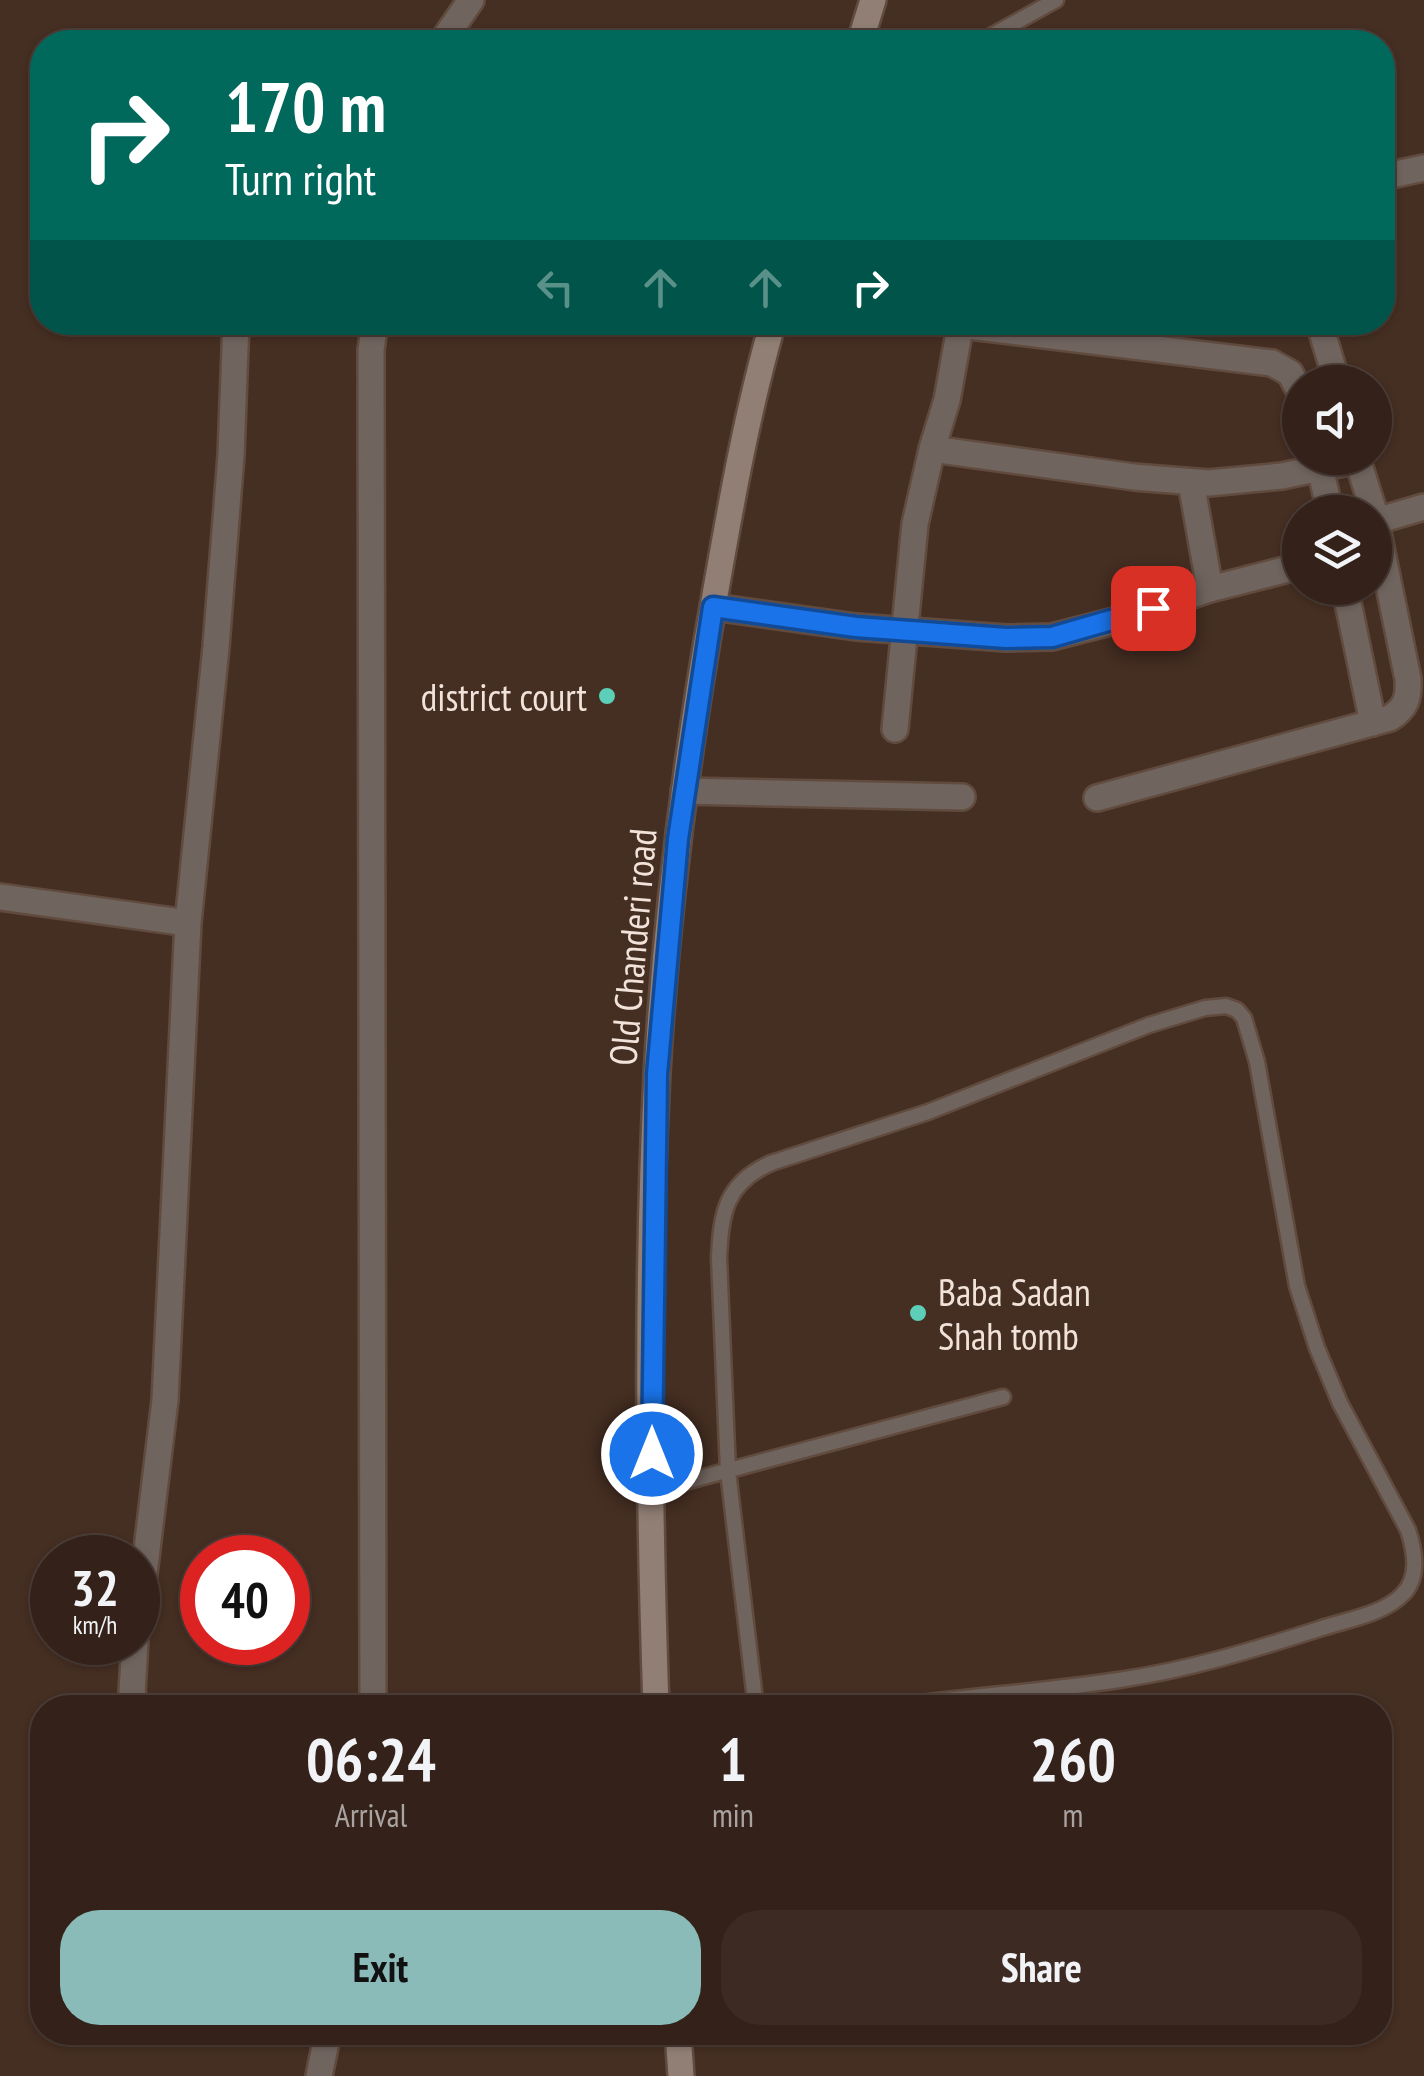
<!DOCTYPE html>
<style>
:root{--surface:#34221a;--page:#3c2a23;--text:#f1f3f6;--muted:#a9a4a2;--line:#4e3f39;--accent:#8bbbb9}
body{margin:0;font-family:"PT Sans Narrow",sans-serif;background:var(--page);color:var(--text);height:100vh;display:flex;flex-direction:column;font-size:38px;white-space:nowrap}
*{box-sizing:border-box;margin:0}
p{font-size:32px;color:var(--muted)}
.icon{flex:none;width:55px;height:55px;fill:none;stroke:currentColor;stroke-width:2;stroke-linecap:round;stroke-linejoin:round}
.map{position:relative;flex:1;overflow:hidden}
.sheet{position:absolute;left:30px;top:1695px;width:1362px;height:350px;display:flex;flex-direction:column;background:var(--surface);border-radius:40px;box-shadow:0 2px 8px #0004,0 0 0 2px var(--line)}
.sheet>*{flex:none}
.hud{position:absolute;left:30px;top:30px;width:1365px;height:305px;border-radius:40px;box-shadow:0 2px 8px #0004,0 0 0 2px var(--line);background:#00695c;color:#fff;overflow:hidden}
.buttons{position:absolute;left:1282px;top:365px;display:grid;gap:20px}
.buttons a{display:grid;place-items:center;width:110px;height:110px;border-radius:50%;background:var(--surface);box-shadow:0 2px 8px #0004,0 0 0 2px var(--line);font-size:50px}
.speed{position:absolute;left:30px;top:1535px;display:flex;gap:20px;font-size:50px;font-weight:700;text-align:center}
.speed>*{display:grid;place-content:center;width:130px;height:130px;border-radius:50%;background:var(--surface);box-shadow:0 2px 8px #0004,0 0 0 2px var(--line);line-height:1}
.speed small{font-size:25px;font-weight:400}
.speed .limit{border:15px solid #d22;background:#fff;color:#111}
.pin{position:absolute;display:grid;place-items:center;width:85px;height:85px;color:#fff;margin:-42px;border-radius:20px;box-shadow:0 5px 15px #0006}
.me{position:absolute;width:110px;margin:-55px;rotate:0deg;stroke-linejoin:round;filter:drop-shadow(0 0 8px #0008)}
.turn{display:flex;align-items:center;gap:35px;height:210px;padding:0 30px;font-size:45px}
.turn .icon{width:130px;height:130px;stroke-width:2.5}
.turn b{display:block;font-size:70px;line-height:85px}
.lanes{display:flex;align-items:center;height:95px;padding:0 30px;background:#0003;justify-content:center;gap:50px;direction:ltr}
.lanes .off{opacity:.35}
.eta{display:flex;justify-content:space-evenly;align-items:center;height:170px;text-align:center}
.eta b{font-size:60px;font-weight:700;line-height:70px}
.primary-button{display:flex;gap:20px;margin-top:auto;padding:20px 30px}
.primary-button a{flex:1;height:115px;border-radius:40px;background:var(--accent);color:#111;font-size:40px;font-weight:700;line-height:115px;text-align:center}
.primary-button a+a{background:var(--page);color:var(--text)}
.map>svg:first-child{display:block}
</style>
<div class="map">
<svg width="1424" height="2076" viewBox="0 0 1424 2076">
<rect width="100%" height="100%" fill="#452e22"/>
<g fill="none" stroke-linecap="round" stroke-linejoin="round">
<g stroke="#614b3f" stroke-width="19">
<path id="lane" d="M980 42 1056 0
M651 1491 1003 1397
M756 1708 728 1471 719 1258C721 1212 726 1183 771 1163L928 1112 1149 1025 1205 1008 1226 1006 1237 1010 1244 1018 1257 1062 1297 1286 1317 1348 1340 1403 1408 1530C1415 1551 1420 1577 1403 1594 1383 1615 1345 1620 1319 1629 1253 1650 1188 1670 1119 1680 1041 1692 962 1696 884 1708"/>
</g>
<g stroke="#614b3f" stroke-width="30">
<path id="street" d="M442 42 471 0
M1382 177 1424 168
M1319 322 1337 382
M961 325 1272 363 1290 373 1300 392
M932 449 1134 477 1209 483 1282 476 1358 460
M1318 458 1330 512
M1357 458 1374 512
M1191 482 1210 589
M1376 521 1424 507
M1345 588 1373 723
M713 607 856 627 1006 638 1052 637 1114 621 1210 589 1300 566
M895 729 915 524 932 449 947 400 961 322
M684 791 962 797
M1097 798 1390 718C1406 708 1409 698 1408 679L1375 518
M0 897 188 923
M138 1624 165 1400 188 923 216 647 231 455 236 322
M135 1642 132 1692 136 1708
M373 1708 371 350 375 322
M319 2076 328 2032"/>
</g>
<g stroke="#614b3f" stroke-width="30">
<path id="secondary" d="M860 42 873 0
M656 1708C649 1497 646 1284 657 1074 666 914 687 753 715 595 731 504 747 412 773 322
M678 2032 681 2076"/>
</g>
<use href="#lane" stroke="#70645e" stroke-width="14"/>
<use href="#street" stroke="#70645e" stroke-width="25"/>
<use href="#secondary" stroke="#917f75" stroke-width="25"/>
</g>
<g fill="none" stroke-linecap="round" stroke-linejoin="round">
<g stroke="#114b97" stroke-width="25">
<path id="route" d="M652 1454 657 1074 678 839 713 607 856 627 1006 638 1052 637 1153 608"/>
</g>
<use href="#route" stroke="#1a73e8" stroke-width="18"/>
</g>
<g fill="#5dceb8" stroke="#452e22" stroke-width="4">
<circle cx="607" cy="696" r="10"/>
<circle cx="918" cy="1313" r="10"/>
</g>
<g text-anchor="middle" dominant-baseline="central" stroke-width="9" stroke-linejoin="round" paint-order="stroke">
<g font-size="38" fill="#f1e2da" stroke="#452e22" text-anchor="end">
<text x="587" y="696">district court</text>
<text x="938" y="1291" text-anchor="start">Baba Sadan<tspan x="938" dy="44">Shah tomb</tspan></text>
</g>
<g font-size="38" fill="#f1e2da" stroke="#452e22">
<text transform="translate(632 947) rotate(-85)">Old Chanderi road</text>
</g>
</g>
</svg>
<div class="buttons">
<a><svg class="icon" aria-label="sound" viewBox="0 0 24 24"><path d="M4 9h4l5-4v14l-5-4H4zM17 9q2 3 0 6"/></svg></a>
<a><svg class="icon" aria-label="layers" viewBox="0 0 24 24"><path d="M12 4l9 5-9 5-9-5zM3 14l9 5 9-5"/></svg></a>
</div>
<div class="speed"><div>32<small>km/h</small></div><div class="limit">40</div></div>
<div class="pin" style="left:1153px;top:608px;background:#d93025"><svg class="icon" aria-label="arrive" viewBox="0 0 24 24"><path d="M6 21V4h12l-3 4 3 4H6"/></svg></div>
<svg class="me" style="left:652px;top:1454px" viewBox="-20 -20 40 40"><circle r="17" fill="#1a73e8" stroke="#fff" stroke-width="3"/><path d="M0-11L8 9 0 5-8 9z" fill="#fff"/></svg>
<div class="hud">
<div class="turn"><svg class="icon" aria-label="right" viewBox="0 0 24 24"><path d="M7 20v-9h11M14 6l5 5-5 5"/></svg><div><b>170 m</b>Turn right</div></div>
<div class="lanes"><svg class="icon off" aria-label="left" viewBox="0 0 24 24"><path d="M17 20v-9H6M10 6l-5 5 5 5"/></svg><svg class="icon off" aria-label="ahead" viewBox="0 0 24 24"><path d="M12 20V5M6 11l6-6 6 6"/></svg><svg class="icon off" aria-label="ahead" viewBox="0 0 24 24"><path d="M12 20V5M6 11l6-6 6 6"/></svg><svg class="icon" aria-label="right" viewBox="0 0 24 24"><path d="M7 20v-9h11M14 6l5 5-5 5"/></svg></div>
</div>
<section class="sheet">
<div class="eta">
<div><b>06:24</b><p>Arrival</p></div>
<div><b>1</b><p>min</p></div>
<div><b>260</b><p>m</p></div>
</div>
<div class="primary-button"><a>Exit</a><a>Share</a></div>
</section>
</div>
